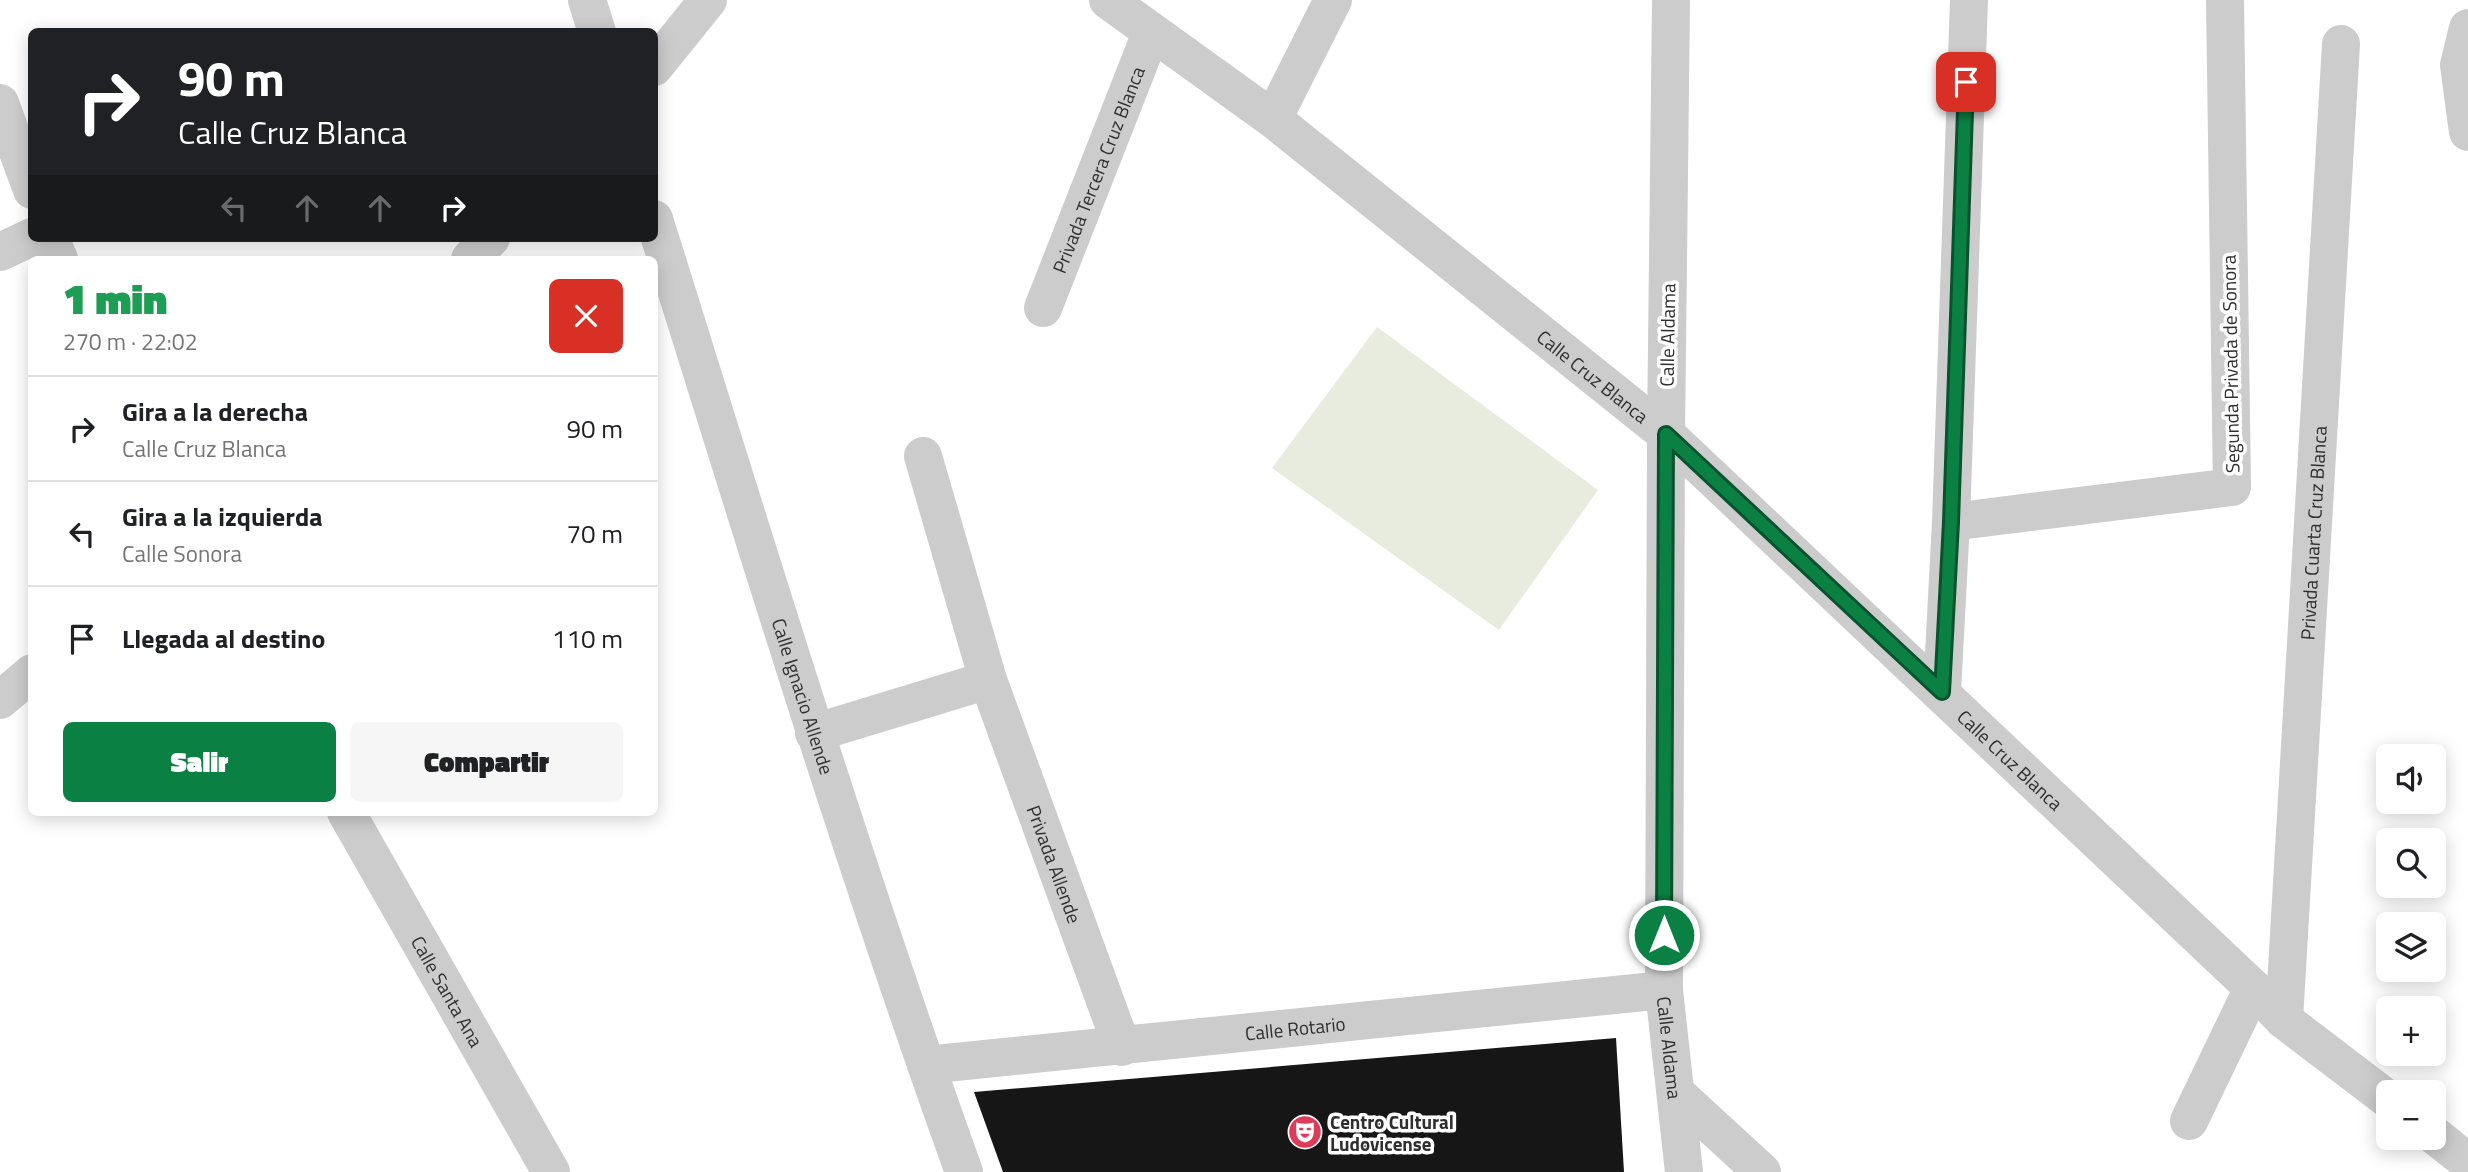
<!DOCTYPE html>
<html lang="es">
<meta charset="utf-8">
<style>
:root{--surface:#fff;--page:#f6f6f6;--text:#202124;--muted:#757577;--line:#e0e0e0;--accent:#0b8043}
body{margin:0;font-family:"Titillium Web",sans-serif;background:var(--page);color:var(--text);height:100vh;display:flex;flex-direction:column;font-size:26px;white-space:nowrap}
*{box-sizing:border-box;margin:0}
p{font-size:23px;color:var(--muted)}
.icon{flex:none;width:38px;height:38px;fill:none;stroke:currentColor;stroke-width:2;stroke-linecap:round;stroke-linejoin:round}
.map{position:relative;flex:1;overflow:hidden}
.drawer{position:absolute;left:28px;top:256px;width:630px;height:560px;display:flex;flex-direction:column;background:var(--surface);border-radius:10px;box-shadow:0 4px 18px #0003}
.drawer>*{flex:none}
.banner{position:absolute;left:28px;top:28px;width:630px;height:214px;border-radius:10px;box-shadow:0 4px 18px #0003;background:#202124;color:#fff;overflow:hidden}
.tools{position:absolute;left:2376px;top:744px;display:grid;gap:14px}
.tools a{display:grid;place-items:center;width:70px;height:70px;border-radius:10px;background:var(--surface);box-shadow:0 4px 18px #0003;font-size:35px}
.pin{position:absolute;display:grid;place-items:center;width:60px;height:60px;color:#fff;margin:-30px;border-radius:14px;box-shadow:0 4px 10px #0006}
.me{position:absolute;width:77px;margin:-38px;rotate:0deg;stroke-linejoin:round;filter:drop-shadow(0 0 5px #0008)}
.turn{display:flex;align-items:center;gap:24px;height:147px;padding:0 35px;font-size:32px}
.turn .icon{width:91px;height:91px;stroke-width:2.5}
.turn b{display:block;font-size:49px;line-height:60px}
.lanes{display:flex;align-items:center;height:66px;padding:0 35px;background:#0003;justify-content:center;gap:35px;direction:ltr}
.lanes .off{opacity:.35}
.round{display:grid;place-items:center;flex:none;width:74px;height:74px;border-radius:10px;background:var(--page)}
.head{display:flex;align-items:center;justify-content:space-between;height:119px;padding:0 35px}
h1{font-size:42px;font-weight:800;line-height:52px;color:#1e9e55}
.action{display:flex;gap:14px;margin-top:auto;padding:14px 35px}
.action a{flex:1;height:80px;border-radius:10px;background:var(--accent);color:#fff;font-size:28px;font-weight:800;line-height:80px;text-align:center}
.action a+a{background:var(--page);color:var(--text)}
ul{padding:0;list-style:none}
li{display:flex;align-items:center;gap:21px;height:105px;padding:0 35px;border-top:2px solid var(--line)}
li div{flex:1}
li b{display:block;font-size:26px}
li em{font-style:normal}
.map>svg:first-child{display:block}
</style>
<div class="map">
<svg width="2468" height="1172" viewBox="0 0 2468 1172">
<rect width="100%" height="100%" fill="#fff"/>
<path fill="#e7ecde" d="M1377 327 1598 490 1499 630 1272 468Z"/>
<path fill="#161616" d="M1616 1038 1624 1172H1003L974 1092Z"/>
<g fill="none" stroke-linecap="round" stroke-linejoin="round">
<g stroke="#ccc" stroke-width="38">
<path d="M587 0 597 32"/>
<path id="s1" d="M1108 0 1273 119 1666 434 2253 988 2284 1020 2389 1100"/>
<path id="s2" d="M1671 0 1666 434 1664 990 1684 1172"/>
<path d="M2468 28 2459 65 2468 132"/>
<path d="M0 103 32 190"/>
<path d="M1273 119 1333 0"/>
<path id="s3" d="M654 219C754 538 851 858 964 1172"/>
<path d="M50 238 59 259"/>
<path d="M0 252 32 237"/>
<path id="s4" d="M1043 308 1151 33"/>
<path id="s5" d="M923 456 988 680 1122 1047"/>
<path d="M1951 522 2232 487 2225 0"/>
<path d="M1942 692 1951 522 1969 0"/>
<path d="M814 733 988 680"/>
<path id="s6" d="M346 812 551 1172"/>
<path id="s7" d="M2284 1020 2341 44"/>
<path id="s8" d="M926 1065 1664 990"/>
<path d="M1676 1093 1762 1172"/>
<path d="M2189 1121 2253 988"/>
<path d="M2434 1135 2468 1162"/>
</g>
<path stroke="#ccc" stroke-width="38" d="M654 67 708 0
M470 259 491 238
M0 700 32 673"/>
</g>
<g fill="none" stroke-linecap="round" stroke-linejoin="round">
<g stroke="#07532c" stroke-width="18">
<path id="route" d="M1664 935 1666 434 1942 692 1951 522 1966 82"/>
</g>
<use href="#route" stroke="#0b8043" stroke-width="12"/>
</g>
<defs>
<g id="theatre-disc" transform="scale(1.75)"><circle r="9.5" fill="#dc3c5a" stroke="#fff"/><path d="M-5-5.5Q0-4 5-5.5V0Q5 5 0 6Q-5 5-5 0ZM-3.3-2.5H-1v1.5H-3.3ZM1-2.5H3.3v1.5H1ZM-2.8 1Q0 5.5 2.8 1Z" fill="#fff"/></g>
</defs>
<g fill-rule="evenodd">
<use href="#theatre-disc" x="1305" y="1132"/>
</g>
<g text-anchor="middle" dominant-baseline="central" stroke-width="7" stroke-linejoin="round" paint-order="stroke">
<g font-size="19" fill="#2f2f2f" stroke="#fff">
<text stroke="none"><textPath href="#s4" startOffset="149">Privada Tercera Cruz Blanca</textPath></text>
<text transform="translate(1667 335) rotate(-89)">Calle Aldama</text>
<text transform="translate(2230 364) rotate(-91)">Segunda Privada de Sonora</text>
<text stroke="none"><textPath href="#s1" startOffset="614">Calle Cruz Blanca</textPath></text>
<text stroke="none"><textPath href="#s7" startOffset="488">Privada Cuarta Cruz Blanca</textPath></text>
<text stroke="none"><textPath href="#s3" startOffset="500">Calle Ignacio Allende</textPath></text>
<text stroke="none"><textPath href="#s1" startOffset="1181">Calle Cruz Blanca</textPath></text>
<text stroke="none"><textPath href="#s5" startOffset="429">Privada Allende</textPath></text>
<text stroke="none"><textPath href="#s6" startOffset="206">Calle Santa Ana</textPath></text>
<text stroke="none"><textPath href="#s8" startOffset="371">Calle Rotario</textPath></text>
<text stroke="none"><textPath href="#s2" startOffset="1048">Calle Aldama</textPath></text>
</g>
<g font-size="19" font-weight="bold" fill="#2f2f2f" stroke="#fff" text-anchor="start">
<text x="1330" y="1121">Centro Cultural<tspan x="1330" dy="22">Ludovicense</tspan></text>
</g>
</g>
</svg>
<div class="tools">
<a><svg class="icon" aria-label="sound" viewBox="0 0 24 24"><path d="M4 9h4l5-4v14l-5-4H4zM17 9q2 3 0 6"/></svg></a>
<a><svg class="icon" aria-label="search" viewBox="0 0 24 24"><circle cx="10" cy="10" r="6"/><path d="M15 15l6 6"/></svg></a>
<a><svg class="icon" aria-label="layers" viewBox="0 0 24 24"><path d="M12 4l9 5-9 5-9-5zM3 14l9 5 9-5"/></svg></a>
<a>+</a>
<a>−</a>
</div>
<div class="pin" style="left:1966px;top:82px;background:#d93025"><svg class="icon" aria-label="arrive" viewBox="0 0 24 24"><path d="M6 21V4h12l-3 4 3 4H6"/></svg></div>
<svg class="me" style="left:1664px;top:935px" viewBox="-20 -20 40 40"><circle r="17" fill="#0b8043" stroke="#fff" stroke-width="3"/><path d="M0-11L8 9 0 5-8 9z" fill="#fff"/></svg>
<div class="banner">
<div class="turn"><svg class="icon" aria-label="right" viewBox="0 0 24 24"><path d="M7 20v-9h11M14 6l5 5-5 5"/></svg><div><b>90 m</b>Calle Cruz Blanca</div></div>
<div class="lanes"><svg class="icon off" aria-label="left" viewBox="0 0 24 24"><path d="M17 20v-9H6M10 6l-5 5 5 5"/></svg><svg class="icon off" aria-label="ahead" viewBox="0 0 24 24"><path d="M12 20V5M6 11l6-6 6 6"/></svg><svg class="icon off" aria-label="ahead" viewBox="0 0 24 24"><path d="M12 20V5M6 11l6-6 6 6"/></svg><svg class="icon" aria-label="right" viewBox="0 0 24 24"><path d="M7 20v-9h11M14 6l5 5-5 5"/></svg></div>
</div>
<section class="drawer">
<div class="head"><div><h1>1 min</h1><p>270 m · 22:02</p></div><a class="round" style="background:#d93025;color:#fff"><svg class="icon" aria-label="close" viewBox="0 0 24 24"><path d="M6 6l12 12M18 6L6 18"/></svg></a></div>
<ul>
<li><svg class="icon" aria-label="right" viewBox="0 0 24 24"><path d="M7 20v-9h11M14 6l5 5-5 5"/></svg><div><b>Gira a la derecha</b><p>Calle Cruz Blanca</p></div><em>90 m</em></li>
<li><svg class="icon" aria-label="left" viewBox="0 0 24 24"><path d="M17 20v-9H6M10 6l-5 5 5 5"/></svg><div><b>Gira a la izquierda</b><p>Calle Sonora</p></div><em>70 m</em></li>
<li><svg class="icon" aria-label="arrive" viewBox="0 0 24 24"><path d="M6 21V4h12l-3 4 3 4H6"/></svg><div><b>Llegada al destino</b></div><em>110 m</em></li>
</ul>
<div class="action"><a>Salir</a><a>Compartir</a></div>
</section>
</div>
